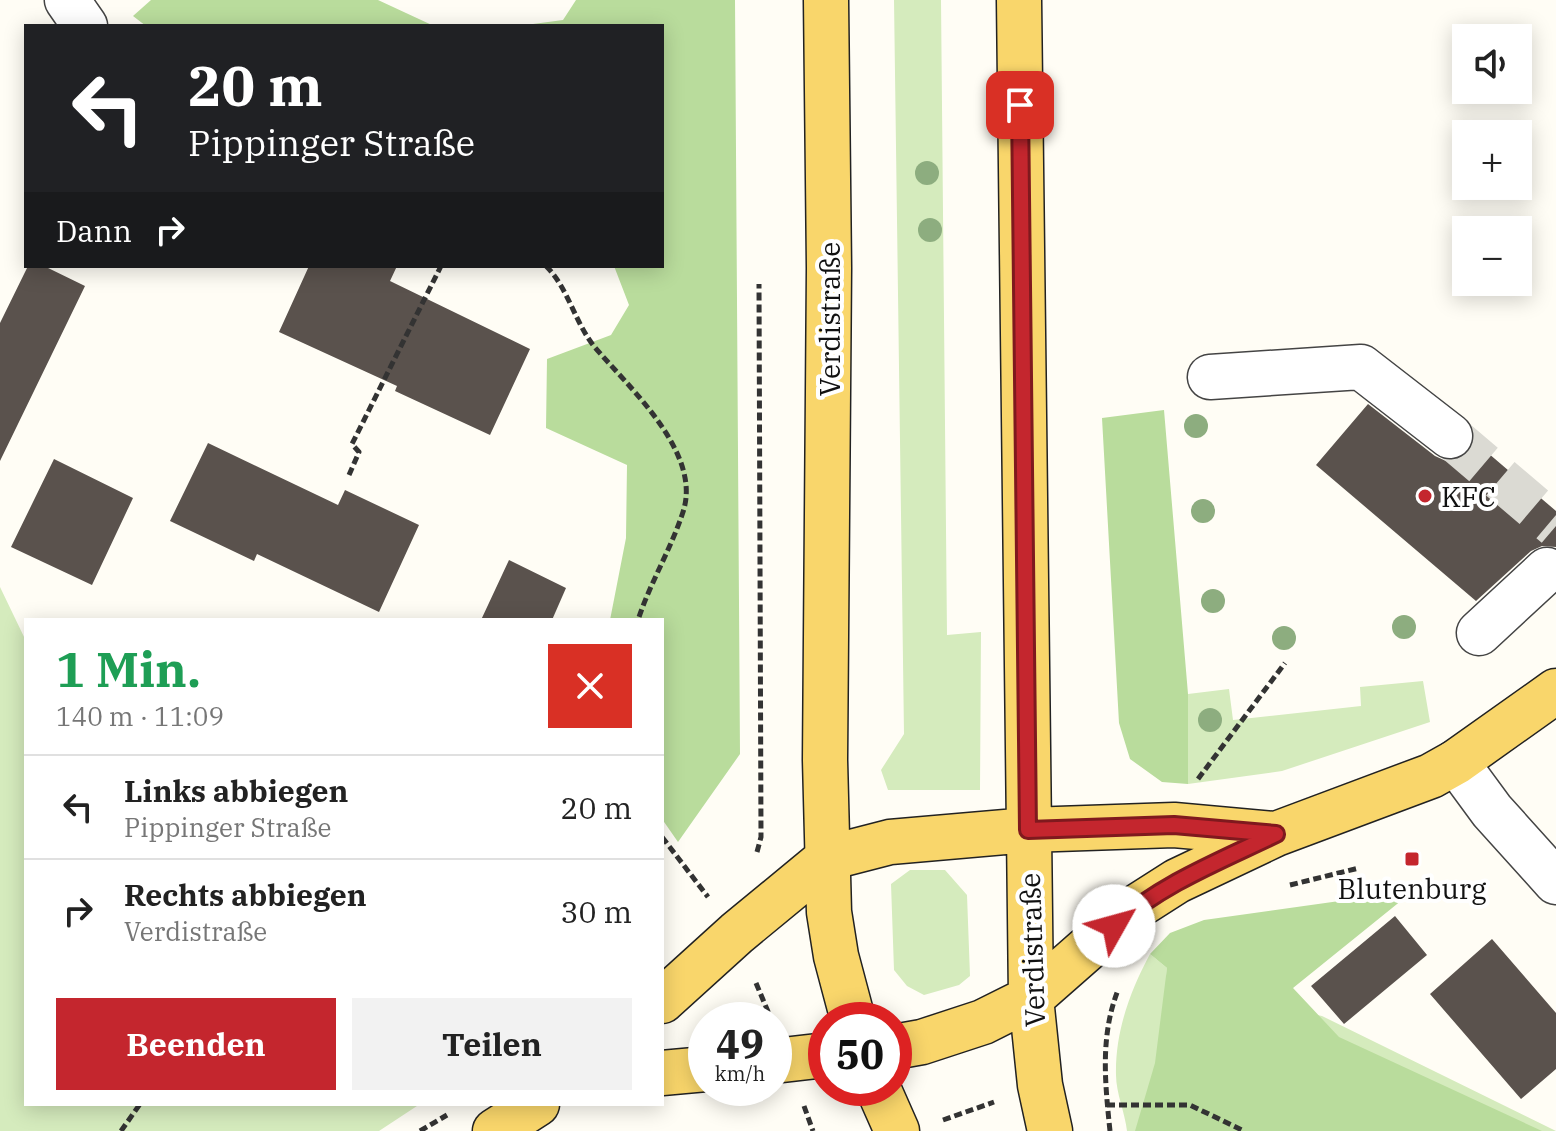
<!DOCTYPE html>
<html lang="de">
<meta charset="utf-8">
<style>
:root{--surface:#fff;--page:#f2f2f2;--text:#222;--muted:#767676;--line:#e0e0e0;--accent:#c4262e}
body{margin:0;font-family:"IBM Plex Serif",serif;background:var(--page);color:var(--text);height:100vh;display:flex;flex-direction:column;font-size:30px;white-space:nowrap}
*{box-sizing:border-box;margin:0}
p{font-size:26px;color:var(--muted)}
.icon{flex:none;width:44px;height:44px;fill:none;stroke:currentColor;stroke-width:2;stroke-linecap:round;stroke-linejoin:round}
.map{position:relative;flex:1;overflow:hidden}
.drawer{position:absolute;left:24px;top:618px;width:640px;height:488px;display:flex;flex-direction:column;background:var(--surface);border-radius:0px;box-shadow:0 4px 20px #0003}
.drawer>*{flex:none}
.guide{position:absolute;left:24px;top:24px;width:640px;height:244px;border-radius:0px;box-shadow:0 4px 20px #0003;background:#202124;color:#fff;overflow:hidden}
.fabs{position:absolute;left:1452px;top:24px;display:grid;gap:16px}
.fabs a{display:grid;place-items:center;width:80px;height:80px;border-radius:0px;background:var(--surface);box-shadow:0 4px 20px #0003;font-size:40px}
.speed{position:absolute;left:688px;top:1002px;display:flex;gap:16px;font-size:40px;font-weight:700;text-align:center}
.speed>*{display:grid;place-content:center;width:104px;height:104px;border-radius:50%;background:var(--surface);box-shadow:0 4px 20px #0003;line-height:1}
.speed small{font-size:20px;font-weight:400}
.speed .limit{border:12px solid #d22;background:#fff;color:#111}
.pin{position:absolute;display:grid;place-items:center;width:68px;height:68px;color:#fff;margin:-34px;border-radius:16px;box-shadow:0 4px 12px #0006}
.me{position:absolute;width:88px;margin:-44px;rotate:52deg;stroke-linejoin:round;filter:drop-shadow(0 0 6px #0008)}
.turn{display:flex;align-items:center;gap:28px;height:168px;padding:0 32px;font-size:36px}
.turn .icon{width:104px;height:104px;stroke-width:2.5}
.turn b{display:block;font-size:56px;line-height:68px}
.then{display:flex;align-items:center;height:76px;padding:0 32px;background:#0003;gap:16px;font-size:30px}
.round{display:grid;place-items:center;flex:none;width:84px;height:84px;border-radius:0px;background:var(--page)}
.overview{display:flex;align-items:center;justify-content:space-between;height:136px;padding:0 32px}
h1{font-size:48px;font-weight:700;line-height:60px;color:#1e9e55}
.cta{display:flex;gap:16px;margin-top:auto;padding:16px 32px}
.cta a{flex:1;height:92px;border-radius:0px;background:var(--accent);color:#fff;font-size:32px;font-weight:700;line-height:92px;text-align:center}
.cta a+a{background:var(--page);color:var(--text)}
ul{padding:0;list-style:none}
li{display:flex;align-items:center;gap:24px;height:104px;padding:0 32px;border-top:2px solid var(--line)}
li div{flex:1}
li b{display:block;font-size:30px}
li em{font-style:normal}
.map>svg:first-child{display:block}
</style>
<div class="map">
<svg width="1556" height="1131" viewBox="0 0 1556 1131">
<rect width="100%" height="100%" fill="#fffdf5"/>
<path fill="#d5ebbd" d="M894 0H941L947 635 981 632 980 790H888L881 770 904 734Z
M0 587 26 641V1104H420L379 1131H0Z
M1423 681 1430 722 1282 771 1188 784V694L1229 689 1233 720 1361 706 1360 687Z
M910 870H945L967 895 970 976 959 985 924 995 907 986 894 970 891 884Z
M1150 954 1167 968 1166 982 1322 1016 1556 1131H1127C1125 1113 1116 1093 1116 1075 1115 1032 1130 991 1150 954Z"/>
<path fill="#b9dc9c" d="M151 0H378L434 26H146L133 16Z
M576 0H735L740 754 678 842 662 819V620H610L626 538 627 465 546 428 547 359 611 335 629 305 614 266H662V26H518L563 20Z
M1164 410 1188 694V784L1162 782 1130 759 1119 723 1102 418Z
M1428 879 1293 988 1339 1037 1542 1131H1135L1155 1063 1167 968 1150 954 1170 933 1204 920 1368 897Z"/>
<path fill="#5a524d" d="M28 266H44L85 286 0 461V323Z
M309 266H397L390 281 530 349 490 435 395 391 397 386 279 332Z
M1368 404 1435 456 1446 461 1460 459 1469 452 1474 441 1556 511V547L1542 546 1531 551 1476 601 1316 465Z
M208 443 338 505 345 490 419 525 379 612 257 554 254 561 170 521Z
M54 459 133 498 92 585 11 547Z
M509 560 566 588 552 620H481Z
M1395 916 1427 955 1344 1024 1311 986Z
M1492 939 1556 1013V1069L1521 1099 1430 994Z"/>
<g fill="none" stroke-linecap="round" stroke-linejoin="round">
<path stroke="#dbdad3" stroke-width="44" stroke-dasharray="44 22" stroke-linecap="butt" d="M1450 436 1556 526"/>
<g stroke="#444" stroke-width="47">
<path id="minor" d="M67 0 85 26
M1210 377 1361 367 1450 436
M1479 633 1547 570
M1456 762 1492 811 1556 882"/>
</g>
<g stroke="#222" stroke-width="47">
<path id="major" d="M826 0 829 268 825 760 829 912 836 956 853 1020
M1019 0 1031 998 1040 1085 1050 1131
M662 1001 737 933 828 858 890 842 1028 830 1174 825 1275 834
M894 1047 922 1042 983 1022 1031 998 1130 911 1177 881 1276 834 1431 776 1456 762 1556 691
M774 1061 826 1055
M662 1073 706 1069
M878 1088 897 1131
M495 1131 537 1104"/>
</g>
<path stroke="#333" stroke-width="5" stroke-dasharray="8 4" stroke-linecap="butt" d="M546 266C568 288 574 320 593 345 627 386 703 452 683 512 671 549 650 583 638 620
M349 475 359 452 352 444 441 266
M1198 779 1285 663
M662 837 708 897
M757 852 761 837 759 284
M1290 885 1359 868
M756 983 769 1014
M1107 1105H1190L1244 1131
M804 1106 813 1131
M943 1120 994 1102
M121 1131 140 1104
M420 1131 447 1115
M1110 1131C1105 1083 1100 1036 1118 990"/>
<use href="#minor" stroke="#fff" stroke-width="44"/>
<use href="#major" stroke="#f9d66b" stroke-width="44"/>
</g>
<g fill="#8dad7f">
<circle cx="927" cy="173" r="12"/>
<circle cx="930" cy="230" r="12"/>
<circle cx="1196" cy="426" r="12"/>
<circle cx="1203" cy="511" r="12"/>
<circle cx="1213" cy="601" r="12"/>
<circle cx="1404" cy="627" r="12"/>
<circle cx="1284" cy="638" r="12"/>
<circle cx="1210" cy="720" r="12"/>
</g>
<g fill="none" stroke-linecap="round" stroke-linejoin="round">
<g stroke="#7f191e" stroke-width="20">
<path id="route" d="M1020 105 1028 830 1174 825 1276 834C1220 861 1161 884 1114 926"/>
</g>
<use href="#route" stroke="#c4262e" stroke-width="14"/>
</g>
<g fill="#c4262e" stroke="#fff" stroke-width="3">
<circle cx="1425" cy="496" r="8"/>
<rect x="1404" y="851" width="16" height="16" rx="4"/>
</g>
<g text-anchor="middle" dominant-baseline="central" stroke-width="8" stroke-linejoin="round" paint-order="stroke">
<g font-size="28" fill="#111" stroke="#fff">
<text transform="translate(829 319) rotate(-90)">Verdistraße</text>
<text transform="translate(1032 950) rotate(-92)">Verdistraße</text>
</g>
<g font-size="28" fill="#111" stroke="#fff" text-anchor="start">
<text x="1441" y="496">KFC</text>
<text x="1412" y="888" text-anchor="middle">Blutenburg</text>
</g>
</g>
</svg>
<div class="fabs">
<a><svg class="icon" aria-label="sound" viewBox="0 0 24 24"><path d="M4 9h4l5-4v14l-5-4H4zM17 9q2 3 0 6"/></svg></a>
<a>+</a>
<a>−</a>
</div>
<div class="speed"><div>49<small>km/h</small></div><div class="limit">50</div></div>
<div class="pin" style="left:1020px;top:105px;background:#d93025"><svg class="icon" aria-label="arrive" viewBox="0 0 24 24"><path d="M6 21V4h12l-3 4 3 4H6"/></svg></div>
<svg class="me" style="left:1114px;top:926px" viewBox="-20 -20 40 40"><circle r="19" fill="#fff"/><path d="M0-13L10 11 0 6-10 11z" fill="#c4262e"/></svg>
<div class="guide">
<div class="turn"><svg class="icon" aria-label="left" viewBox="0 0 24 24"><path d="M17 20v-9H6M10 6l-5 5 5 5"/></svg><div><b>20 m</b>Pippinger Straße</div></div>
<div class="then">Dann<svg class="icon" aria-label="right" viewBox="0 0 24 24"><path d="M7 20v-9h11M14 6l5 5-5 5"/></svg></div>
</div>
<section class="drawer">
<div class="overview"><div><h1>1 Min.</h1><p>140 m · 11:09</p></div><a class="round" style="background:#d93025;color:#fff"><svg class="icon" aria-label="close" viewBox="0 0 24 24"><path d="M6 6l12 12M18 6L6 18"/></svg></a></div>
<ul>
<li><svg class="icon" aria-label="left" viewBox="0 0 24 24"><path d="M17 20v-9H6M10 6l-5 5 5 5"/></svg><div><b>Links abbiegen</b><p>Pippinger Straße</p></div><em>20 m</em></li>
<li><svg class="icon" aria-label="right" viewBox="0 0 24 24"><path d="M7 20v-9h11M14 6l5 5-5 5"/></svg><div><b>Rechts abbiegen</b><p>Verdistraße</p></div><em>30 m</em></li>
</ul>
<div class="cta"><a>Beenden</a><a>Teilen</a></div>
</section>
</div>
